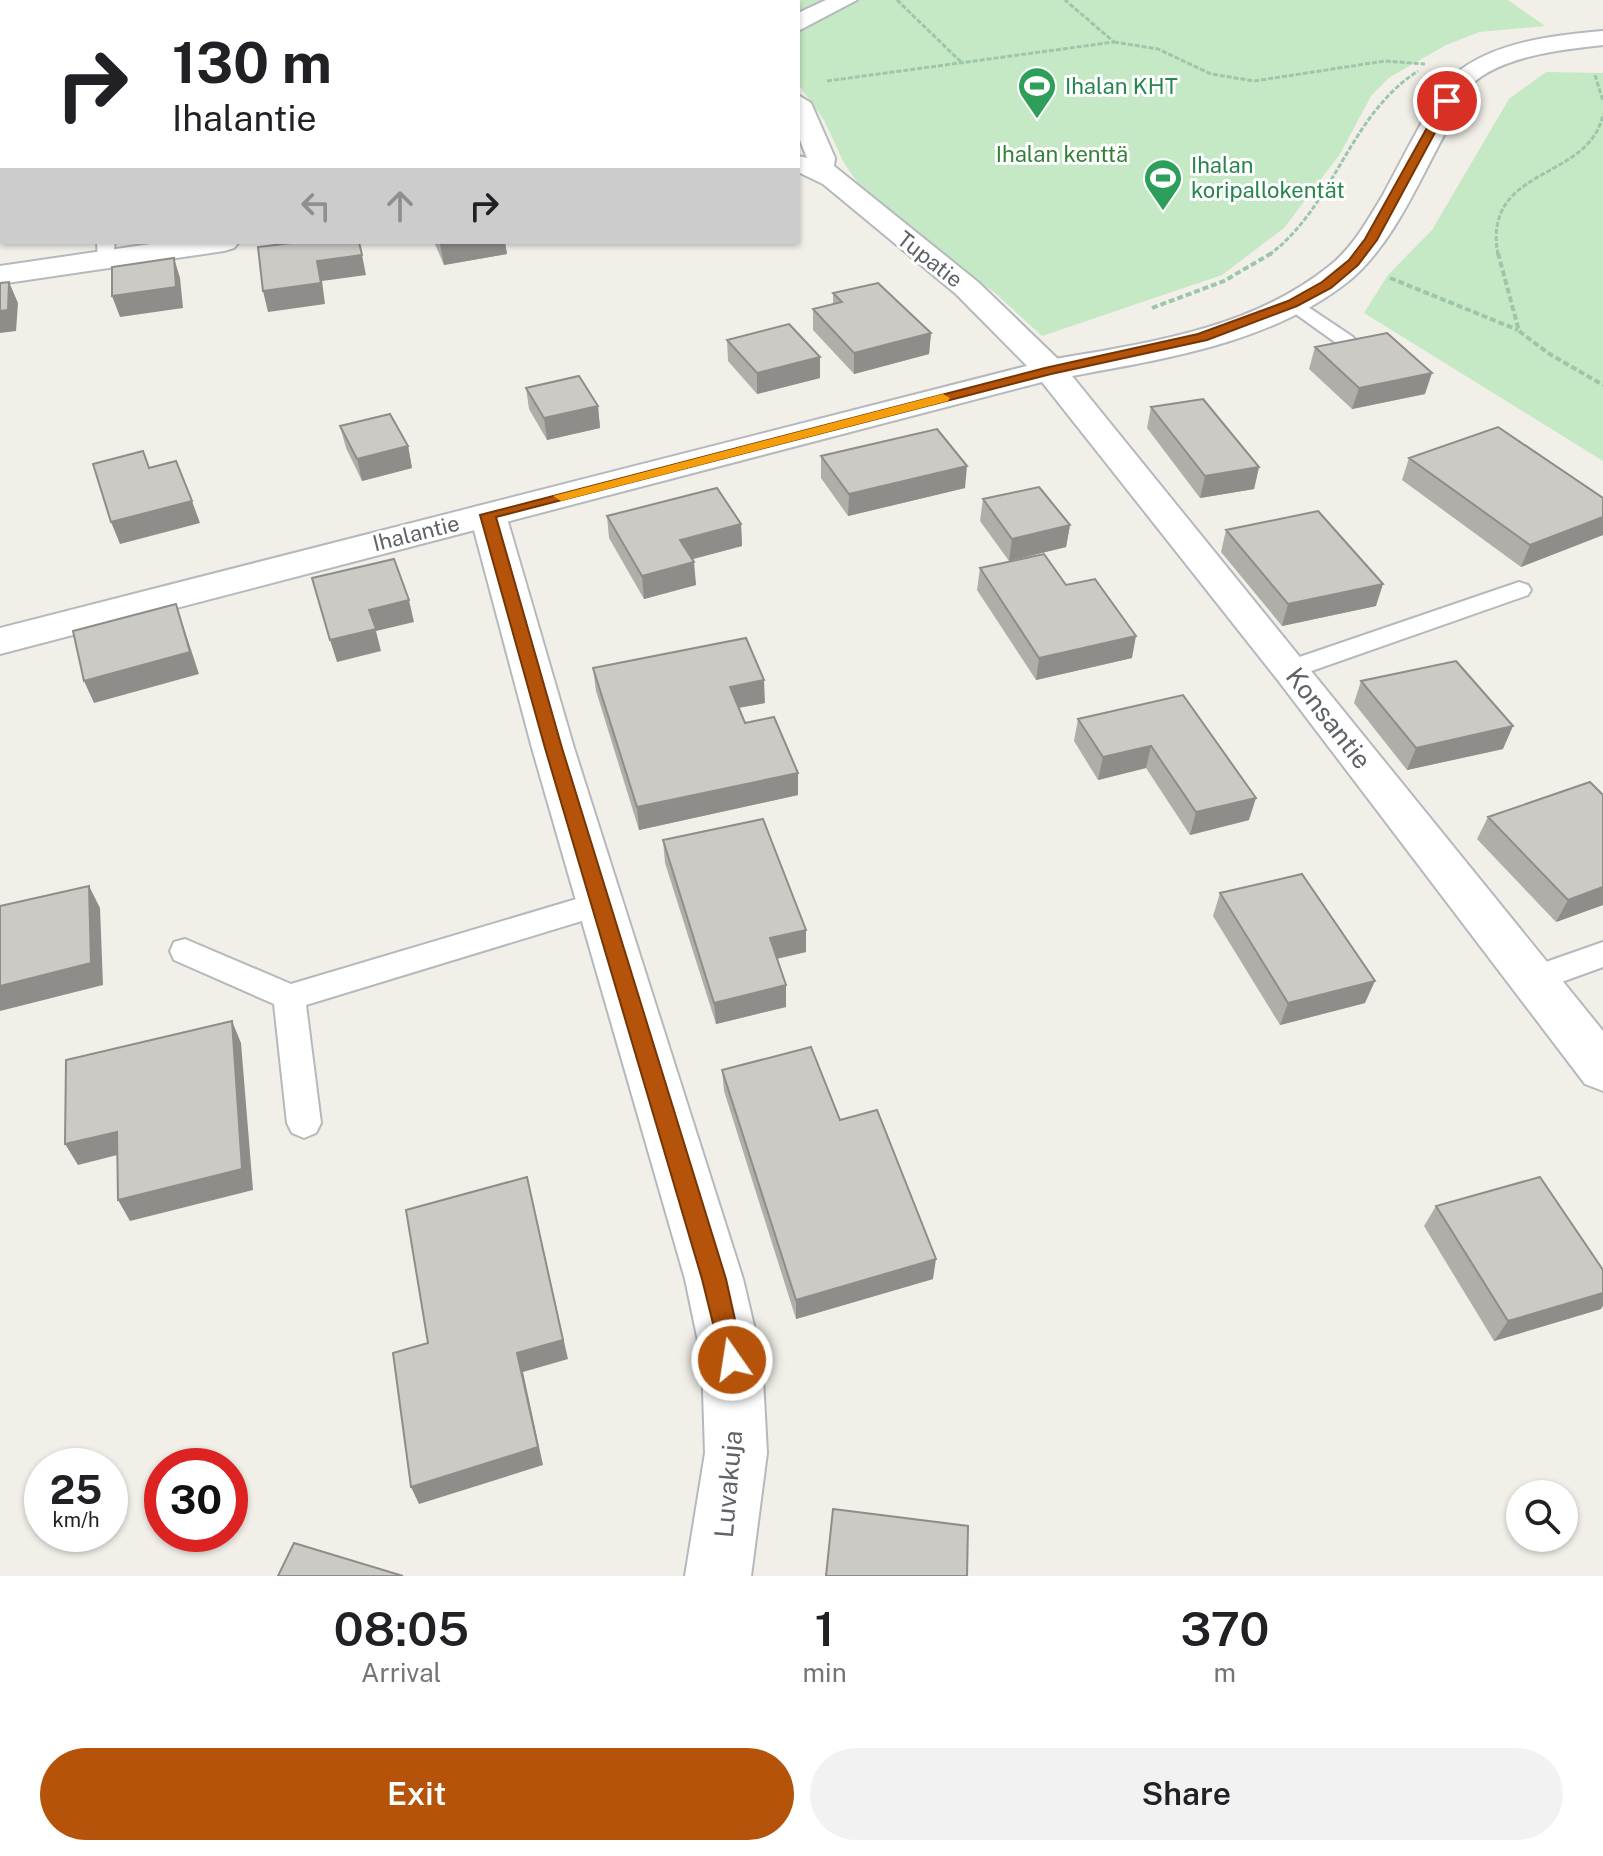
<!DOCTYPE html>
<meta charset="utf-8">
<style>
:root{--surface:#fff;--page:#f2f2f2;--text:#202124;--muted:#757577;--accent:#b45309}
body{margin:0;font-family:"Public Sans",sans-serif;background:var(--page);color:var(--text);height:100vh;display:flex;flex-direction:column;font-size:30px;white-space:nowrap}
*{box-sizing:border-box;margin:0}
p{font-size:26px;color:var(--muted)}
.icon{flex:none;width:44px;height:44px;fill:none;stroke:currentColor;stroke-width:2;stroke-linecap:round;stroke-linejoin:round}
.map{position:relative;height:1576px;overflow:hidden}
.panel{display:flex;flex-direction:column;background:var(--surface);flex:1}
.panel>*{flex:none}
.hud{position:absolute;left:0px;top:0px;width:800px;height:244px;box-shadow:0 2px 6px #0004;background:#fff;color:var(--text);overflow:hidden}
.buttons{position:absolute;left:1506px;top:1480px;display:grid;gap:16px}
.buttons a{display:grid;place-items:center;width:72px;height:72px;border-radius:50%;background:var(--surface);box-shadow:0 2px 6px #0004;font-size:40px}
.speed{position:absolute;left:24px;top:1448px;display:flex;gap:16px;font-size:40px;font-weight:700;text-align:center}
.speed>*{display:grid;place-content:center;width:104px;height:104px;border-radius:50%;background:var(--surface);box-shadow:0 2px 6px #0004;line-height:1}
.speed small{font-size:20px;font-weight:400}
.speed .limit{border:12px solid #d22;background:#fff;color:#111}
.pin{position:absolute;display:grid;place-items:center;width:68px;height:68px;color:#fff;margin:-34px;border:4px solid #fff;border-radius:50%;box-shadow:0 2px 8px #0007}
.me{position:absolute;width:88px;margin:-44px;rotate:347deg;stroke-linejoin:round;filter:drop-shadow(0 0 6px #0008)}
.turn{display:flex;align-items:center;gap:28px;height:168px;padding:0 40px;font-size:36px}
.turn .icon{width:104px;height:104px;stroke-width:2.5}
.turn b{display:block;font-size:56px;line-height:68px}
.lanes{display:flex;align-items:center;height:76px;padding:0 40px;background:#0003;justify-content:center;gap:40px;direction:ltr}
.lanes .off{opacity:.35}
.eta{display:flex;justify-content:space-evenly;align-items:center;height:136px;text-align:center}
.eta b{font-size:48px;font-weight:600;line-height:56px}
.cta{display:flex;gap:16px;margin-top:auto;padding:16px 40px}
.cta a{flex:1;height:92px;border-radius:48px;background:var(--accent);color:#fff;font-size:32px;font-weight:600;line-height:92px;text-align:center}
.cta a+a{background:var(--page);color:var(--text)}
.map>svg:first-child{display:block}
</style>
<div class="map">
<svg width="1603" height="1576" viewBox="0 0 1603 1576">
<rect width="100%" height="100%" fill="#f1efe8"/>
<path fill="#c5e8c5" d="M0 0H473L474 1 2 2 0 109Z
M677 0H1508L1545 26 1479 32 1446 45 1390 77 1371 96 1340 154 1284 228 1222 275 1042 336 994 292 938 255 868 198 844 163 824 120 798 84V2H666Z
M1546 72 1603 73V461L1364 313 1388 275 1432 230 1509 99Z"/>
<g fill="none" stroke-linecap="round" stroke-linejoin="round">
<g stroke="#b5b8bc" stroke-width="4">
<path id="service" d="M97 242H115L112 263H98Z
M1293 297 1353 337 1356 341 1353 345H1339L1286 307 1283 303Z
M1519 582 1528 585 1531 590 1528 595 1300 675H1282L1278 669 1282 663Z
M600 892 611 896 615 904 611 912 306 1005 321 1123 316 1133 304 1138 292 1133 287 1123 274 1004 174 960 170 951 174 942 185 939 291 984Z
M1603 942V967L1534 992 1523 988 1518 979 1523 970Z"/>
</g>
<g stroke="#b5b8bc" stroke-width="4">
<path id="minor" d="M479 0H506V1L478 2Z
M826 0H857L798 31V13Z
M798 95 811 103 835 158 834 166 978 282 1062 363 1066 370 1062 377 1050 380 1038 377 956 294 823 184 798 172V156L807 158 798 135Z
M0 118H2V134H0Z
M164 242H239L234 248 224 251 0 284V266Z
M488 504 501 507 506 515 574 748 743 1279 762 1360 767 1453 751 1576H685L705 1453 702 1360 685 1279 532 748 470 515 475 507Z"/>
</g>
<g stroke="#b5b8bc" stroke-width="4">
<path id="tertiary" d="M1603 31V45C1565 49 1500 56 1471 85 1461 96 1455 115 1448 128 1420 178 1395 242 1350 280 1272 343 1167 358 1072 376L1603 1031V1091L1585 1084 1277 679 1042 382 0 654V628L1050 360C1146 343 1249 330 1328 267 1353 248 1367 221 1383 195 1397 170 1436 90 1454 75 1492 42 1555 35 1603 31Z"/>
</g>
<path stroke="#9cc7a9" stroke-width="3" stroke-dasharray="5 2" stroke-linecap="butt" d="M897 0 961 62
M1114 42 1158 49 1211 74 1254 81 1385 61 1425 64
M1595 75 1603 101
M827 81 1114 42 1065 0
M1269 255C1335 206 1348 116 1418 71
M1498 255C1481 165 1590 182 1603 114"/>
<path stroke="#9cc7a9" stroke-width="4" stroke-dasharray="6 3" stroke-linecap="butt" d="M1498 253 1519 331 1548 353 1603 385
M1390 278 1518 330
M1152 308 1224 281 1272 253"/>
<use href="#service" fill="#fff" fill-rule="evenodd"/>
<use href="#minor" fill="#fff" fill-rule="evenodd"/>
<use href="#tertiary" fill="#fff" fill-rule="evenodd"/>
</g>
<path fill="#afaea9" d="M434 242H505L507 254 444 265Z
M833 293 931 333 929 354 854 374 813 330V309L833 304Z
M727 340 820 378 757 394 728 361Z
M1315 347 1425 394 1352 409 1309 369Z
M526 388 598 406 600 428 547 440 529 409Z
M1151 407 1259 467 1254 489 1200 498 1147 428Z
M340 426 408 446 412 468 362 481 346 448Z
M821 456 965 488 848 516 821 478Z
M1409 458 1603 498V535L1521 567 1402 480Z
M983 499 1070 525 1066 547 1009 561 980 521Z
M607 516 741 524 742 546 692 559 696 585 644 599 609 538Z
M1226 530 1376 606 1282 626 1221 552Z
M980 568 1132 658 1036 680 977 590Z
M593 668 765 703 739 708 745 723 798 795 639 830 596 691Z
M1361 681 1503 749 1407 770 1354 703Z
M1183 695 1249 820 1190 835 1146 768 1098 780 1074 741 1078 719Z
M1603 795V905L1556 922 1477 839 1488 817Z
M663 840 806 930V952L777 959 786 1007 716 1024 665 863Z
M1220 893 1365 1003 1280 1025 1213 916Z
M722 1070 840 1120 933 1279 796 1319 724 1091Z
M1436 1206 1601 1309 1494 1341 1424 1226Z"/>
<path fill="#8f8d8a" d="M0 219H2V240H0Z
M454 242H505L507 254 444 265 440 244Z
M362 255 366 275 322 281 325 304 268 312 263 291 317 261Z
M174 258 180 278 183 308 120 317 112 296Z
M9 282 18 303 16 331 0 333V311Z
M931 333 929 354 854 374V353Z
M820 357V378L757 394V373Z
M1432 373 1425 394 1352 409 1359 388Z
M598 406 600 428 547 440 544 418Z
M408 446 412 468 362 481 357 459Z
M967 466 965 488 848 516 849 494Z
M1259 467 1254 489 1200 498 1205 476Z
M192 501 200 523 120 544 111 522Z
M1603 517V535L1521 567 1530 545Z
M741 524 742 546 682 562 680 540Z
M1070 525 1066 547 1009 561 1012 539Z
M694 562 696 585 644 599 642 576Z
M1383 584 1376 606 1282 626 1288 604Z
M409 600 414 622 376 631 381 651 337 662 330 640 369 610Z
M176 604 199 674 94 703 84 681Z
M1136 636 1132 658 1036 680 1039 658Z
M764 680 765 703 731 709 730 687Z
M1513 726 1503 749 1407 770 1416 748Z
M1151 746 1146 768 1098 780 1103 757Z
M798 773V795L639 830 637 807Z
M1256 798 1249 820 1190 835 1196 812Z
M89 886 100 908 103 985 0 1011V986Z
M1603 887V905L1556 922 1568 900Z
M806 930V952L770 960V938Z
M1375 981 1365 1003 1280 1025 1288 1003Z
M786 985V1007L716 1024 714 1003Z
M232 1021 241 1043 253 1190 130 1221 118 1200Z
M117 1132 129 1152 78 1165 65 1144Z
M527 1177 568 1359 523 1372 543 1465 419 1504 411 1487 517 1353Z
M936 1259 933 1279 796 1319V1300Z
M1603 1293V1306L1601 1309 1494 1341 1508 1321Z"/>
<path fill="#cccac5" stroke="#8f8d8a" stroke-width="2" d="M0 194H2V219H0Z
M299 242H359L362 255 317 261 321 283 263 291 258 247Z
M174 258 176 287 112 296V267Z
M9 282 8 310 0 311V283Z
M878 283 931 333 854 353 813 309 842 302 833 293Z
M789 324 820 357 757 373 727 340Z
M1387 333 1432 373 1359 388 1315 347Z
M579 376 598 406 544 418 526 388Z
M1203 399 1259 467 1205 476 1151 407Z
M390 414 408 446 357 459 340 426Z
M1498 427 1603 498V517L1530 545 1409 458Z
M937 429 967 466 849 494 821 456Z
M143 451 149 468 176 461 192 501 111 522 93 464Z
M1039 487 1070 525 1012 539 983 499Z
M717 488 741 524 680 540 694 562 642 576 607 516Z
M1318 511 1383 584 1288 604 1226 530Z
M1044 554 1066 585 1095 579 1136 636 1039 658 980 568Z
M394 559 409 600 369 610 376 629 330 640 312 578Z
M176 604 190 652 84 681 73 631Z
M746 638 764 680 730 687 745 723 774 717 798 773 637 807 593 668Z
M1456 661 1513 726 1416 748 1361 681Z
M1183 695 1256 798 1196 812 1151 746 1103 757 1078 719Z
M1590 782 1603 795V887L1568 900 1488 817Z
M763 819 806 930 770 938 786 985 714 1003 663 840Z
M1302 874 1375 981 1288 1003 1220 893Z
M89 886 91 963 0 986V906Z
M232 1021 242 1169 118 1200 117 1132 65 1144 66 1060Z
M811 1047 840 1120 877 1110 936 1259 796 1300 722 1070Z
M527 1177 563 1340 517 1353 538 1447 411 1487 393 1353 428 1343 406 1210Z
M1540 1177 1603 1270V1293L1508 1321 1436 1206Z
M833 1509 968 1526 967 1576H826Z
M294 1543 403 1576H278Z"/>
<path fill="#b45309" stroke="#753606" stroke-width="2" d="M1447 98 1452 101 1377 240 1358 265 1331 288 1297 306 1207 340 1051 374 496 517 562 748 726 1279 744 1360 741 1368 732 1372 724 1368 702 1279 545 748 480 515 1045 368 1198 334 1288 301 1322 282 1349 260 1365 239 1442 101Z"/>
<path fill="#f59e0b" d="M943 394 950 398 948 401 561 501 553 496Z"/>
<defs>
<g id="stadium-pin" transform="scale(2)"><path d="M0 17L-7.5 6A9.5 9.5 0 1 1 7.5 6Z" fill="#2e9e5b" stroke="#fff"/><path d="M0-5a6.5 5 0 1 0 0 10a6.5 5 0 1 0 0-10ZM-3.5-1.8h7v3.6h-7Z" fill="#fff"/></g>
</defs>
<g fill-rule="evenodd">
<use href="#stadium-pin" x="1037" y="86"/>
<use href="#stadium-pin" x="1163" y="178"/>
</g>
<g text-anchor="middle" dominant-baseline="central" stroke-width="6" stroke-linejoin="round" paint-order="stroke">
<g font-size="22" fill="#27864d" stroke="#fff" text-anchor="start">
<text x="1065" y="86">Ihalan KHT</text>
<text x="1191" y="165">Ihalan<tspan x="1191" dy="25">koripallokentät</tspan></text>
</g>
<g font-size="22" fill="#348238" stroke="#fff">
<text x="1062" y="154">Ihalan kenttä</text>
</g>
<g font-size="22" fill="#5f6368" stroke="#fff">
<text transform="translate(930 259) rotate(38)">Tupatie</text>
<text transform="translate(416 533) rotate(-14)">Ihalantie</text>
</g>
<g font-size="26" fill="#5f6368" stroke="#fff">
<text transform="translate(1329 718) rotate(52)">Konsantie</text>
<text transform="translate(728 1484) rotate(-85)">Luvakuja</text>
</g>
</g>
</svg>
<div class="buttons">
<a><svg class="icon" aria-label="search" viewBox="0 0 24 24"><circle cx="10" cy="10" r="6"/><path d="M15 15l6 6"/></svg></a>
</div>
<div class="speed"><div>25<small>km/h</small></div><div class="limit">30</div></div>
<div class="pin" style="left:1447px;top:101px;background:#d93025"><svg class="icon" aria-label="arrive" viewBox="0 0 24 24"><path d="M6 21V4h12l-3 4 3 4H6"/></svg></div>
<svg class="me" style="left:732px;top:1360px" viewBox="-20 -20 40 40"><circle r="17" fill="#b45309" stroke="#fff" stroke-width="3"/><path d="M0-11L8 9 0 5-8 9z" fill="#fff"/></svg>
<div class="hud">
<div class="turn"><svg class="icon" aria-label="right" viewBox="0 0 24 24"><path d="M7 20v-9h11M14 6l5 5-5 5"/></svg><div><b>130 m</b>Ihalantie</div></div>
<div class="lanes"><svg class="icon off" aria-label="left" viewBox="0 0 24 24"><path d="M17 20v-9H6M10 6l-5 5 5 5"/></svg><svg class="icon off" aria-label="ahead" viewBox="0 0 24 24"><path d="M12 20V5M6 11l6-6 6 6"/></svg><svg class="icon" aria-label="right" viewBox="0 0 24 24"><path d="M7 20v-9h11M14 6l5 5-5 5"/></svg></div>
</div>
</div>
<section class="panel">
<div class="eta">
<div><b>08:05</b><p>Arrival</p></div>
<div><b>1</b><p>min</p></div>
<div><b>370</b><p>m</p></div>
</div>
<div class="cta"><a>Exit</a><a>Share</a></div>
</section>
